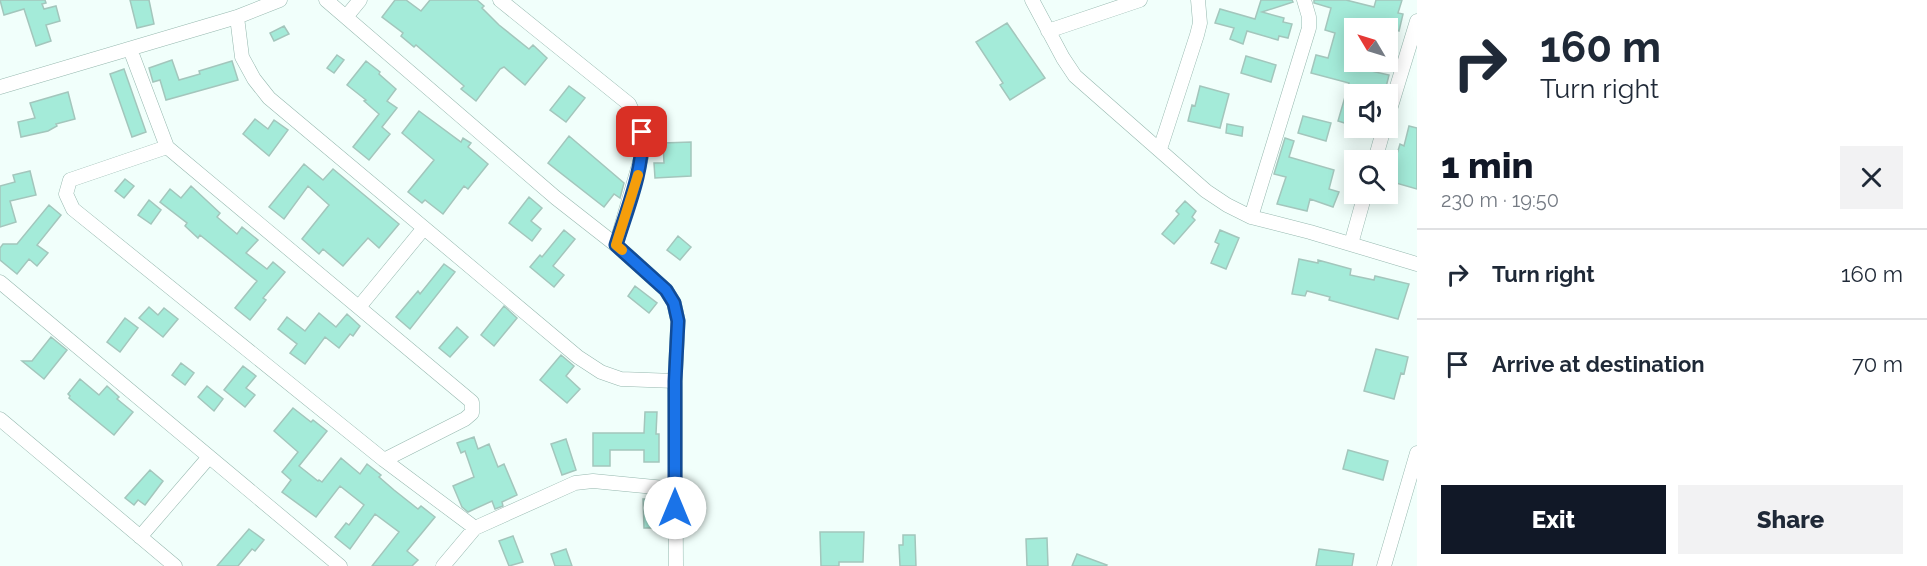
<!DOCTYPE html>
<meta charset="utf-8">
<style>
:root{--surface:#fff;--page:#f2f2f3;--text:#1f2937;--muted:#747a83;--line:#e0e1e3;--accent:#111827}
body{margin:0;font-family:Raleway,sans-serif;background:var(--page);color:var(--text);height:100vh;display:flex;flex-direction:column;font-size:22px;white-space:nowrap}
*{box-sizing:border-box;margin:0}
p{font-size:20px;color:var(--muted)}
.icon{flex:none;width:33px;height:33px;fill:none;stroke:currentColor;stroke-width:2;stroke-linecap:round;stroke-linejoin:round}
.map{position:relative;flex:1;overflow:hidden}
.details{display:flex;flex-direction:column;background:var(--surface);width:510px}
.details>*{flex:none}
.top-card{background:#fff;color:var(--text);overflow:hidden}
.needle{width:39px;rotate:308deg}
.fabs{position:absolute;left:1344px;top:18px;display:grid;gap:12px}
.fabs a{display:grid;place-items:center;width:54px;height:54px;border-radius:0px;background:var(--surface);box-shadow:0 3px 15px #0003;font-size:30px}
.pin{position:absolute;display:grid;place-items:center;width:51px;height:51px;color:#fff;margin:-26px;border-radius:12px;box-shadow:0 3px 9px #0006}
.me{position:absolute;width:66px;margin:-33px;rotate:0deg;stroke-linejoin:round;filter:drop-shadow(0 0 4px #0008)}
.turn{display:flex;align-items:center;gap:21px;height:126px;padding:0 24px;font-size:27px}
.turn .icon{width:78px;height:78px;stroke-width:2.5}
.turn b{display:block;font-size:42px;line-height:51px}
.round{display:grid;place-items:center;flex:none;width:63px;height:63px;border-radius:0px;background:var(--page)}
.overview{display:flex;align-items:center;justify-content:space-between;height:102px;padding:0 24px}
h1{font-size:36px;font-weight:800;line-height:45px;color:var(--accent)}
.action{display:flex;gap:12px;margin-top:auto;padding:12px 24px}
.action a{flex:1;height:69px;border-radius:0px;background:var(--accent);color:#fff;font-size:24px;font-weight:800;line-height:69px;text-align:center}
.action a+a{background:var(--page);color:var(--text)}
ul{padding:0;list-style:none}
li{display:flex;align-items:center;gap:18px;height:90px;padding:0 24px;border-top:2px solid var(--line)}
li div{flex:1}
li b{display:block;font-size:22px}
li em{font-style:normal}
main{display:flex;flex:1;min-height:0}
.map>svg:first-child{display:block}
</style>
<main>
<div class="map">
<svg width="1417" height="566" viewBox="0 0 1417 566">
<rect width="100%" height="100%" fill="#f1fffb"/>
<path fill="#a4ebd9" stroke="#a3c6bc" stroke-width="1.5" d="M0 0H45L46 3 42 4 44 9 56 6 60 21 46 25 51 41 36 46 24 9 4 15Z
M130 0H149L154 24 137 28Z
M395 0H406L421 11 430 0H477L484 6 482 8 499 25 529 49 533 45 547 58 525 85 504 67 500 69 476 101 461 89 464 86 443 68 416 45 414 47 401 36 403 33 382 17Z
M1261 0H1292L1293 2 1262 12 1284 18 1283 22 1292 24 1288 38 1279 36 1278 40 1247 31 1243 44 1230 39 1234 28 1215 23 1220 9 1255 19Z
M1314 0H1346L1374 7 1376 0H1402L1398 13 1403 14 1399 31 1391 28H1354V46L1351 62H1374L1371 71 1389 75 1385 91 1380 90 1379 94H1354V126L1338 121 1349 83 1311 73 1316 55 1328 58 1335 33 1325 30 1331 8 1314 3Z
M1007 23 1045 78 1010 100 1000 85 1003 83 976 42Z
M284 26 289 34 274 41 270 33Z
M337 55 344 60 334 73 327 68Z
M1246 56 1276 65 1271 82 1241 73Z
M172 60 179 80 200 74 199 71 232 61 238 80 166 100 160 80 153 82 149 68Z
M366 61 380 72 379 74 396 89 387 101 397 108 382 127 390 134 369 160 353 147 379 114 364 101 366 100 347 85Z
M124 69 146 132 132 137 110 74Z
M569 86 585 98 566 122 550 110Z
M1200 86 1229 94 1220 128 1188 121 1192 105 1195 106Z
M68 92 75 119 56 124 57 126 48 131 21 137 18 122 35 118 30 103Z
M419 111 461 142 463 138 471 143 468 147 488 164 468 189 464 186 443 214 425 200 422 203 408 192 434 160 402 133Z
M1303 116 1331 123 1326 141 1298 133Z
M255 119 268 129 274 120 288 130 269 156 243 134Z
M1227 124 1243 127 1242 136 1226 133Z
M1409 126 1417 128V189L1389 181 1400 144 1404 146Z
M569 136 624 183 620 198 614 194 604 207 548 163Z
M1285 138 1294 141 1289 157 1334 170 1329 189 1339 192 1333 207 1310 199 1307 211 1277 204 1286 177 1274 174Z
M691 142V176L655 178 654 163H664L663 143Z
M304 164 323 180 333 169 399 224 379 248 368 238 343 266 323 249 319 254 302 239 329 205 308 186 284 219 269 207Z
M30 171 36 195 10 201 16 222 0 227V186L15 182 13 175Z
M125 179 134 186 124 198 115 191Z
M191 186 220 213 217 217 237 234 242 227 258 240 246 253 267 269 273 262 285 272 263 298 266 300 250 320 235 308 257 281 200 235 198 238 185 226 187 223 160 202 170 189 181 198Z
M529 197 542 208 531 221 541 229 532 241 509 223Z
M149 200 161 210 151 224 138 215Z
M1185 201 1196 211 1192 217 1195 220 1174 244 1162 234 1179 214 1176 211Z
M49 205 61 215 37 245 48 253 37 266 29 259 17 274 0 260V248L3 244H17Z
M564 230 575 239 553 266 564 275 554 287 530 267 540 255 542 257Z
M1220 230 1239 238 1226 269 1211 263 1219 244 1215 242Z
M678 236 691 247 680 260 667 250Z
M1299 259 1318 263V260L1351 269 1350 275 1374 280 1375 276 1409 284 1398 319 1329 300 1330 297 1307 291 1305 296 1292 294Z
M444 264 455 272 410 329 396 317 418 291 420 294Z
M635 286 657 303 649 313 628 296Z
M504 306 517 318 494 346 481 335Z
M149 307 158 315 164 308 178 319 163 337 139 318Z
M319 313 336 327 347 314 360 326 353 336 350 334 339 348 325 337 305 364 290 353 297 344 278 329 287 317 305 331Z
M125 318 138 328 120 352 107 342Z
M457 327 468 337 450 357 439 348Z
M51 337 67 350 44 379 22 361H32Z
M1376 349 1408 357 1404 374 1401 373 1394 399 1364 391Z
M561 355 574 366 566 376 580 389 567 403 540 380Z
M181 363 194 373 185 385 172 375Z
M243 366 256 376 246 388 255 395 245 407 224 390Z
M80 379 99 395 107 386 119 397 117 399 133 412 114 435 69 398 70 396 68 394Z
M207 386 223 399 214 411 198 397Z
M293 408 311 422 313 420 327 431 299 466 318 481 319 480 322 482 341 458 360 474 367 464 381 475 379 477 394 490 418 509 421 506 435 517 407 551 418 560 412 566H372L399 532 375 514 350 549 335 537 346 523 349 525 364 505 340 486 316 517 282 492 291 480 282 472 298 452 274 431Z
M645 412H657L656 434H659V462H644V450H610V466H593V433H644Z
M474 437 478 449 489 444 498 467 504 464 517 495 502 502 503 506 495 509 492 501 468 512 462 507 453 486 474 477 465 451 461 453 457 443Z
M566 439 576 470 562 475 551 444Z
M1348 450 1388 461 1383 480 1343 469Z
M150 470 163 481 145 505 138 500 134 505 125 498Z
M643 499H657L661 512 657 513 658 528H644Z
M249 529 264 540 255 551 252 549 238 566H217Z
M820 532H864L863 562H839V566H821Z
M903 535H915L916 566H900L899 545H903Z
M513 536 523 562 509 566 499 541Z
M1047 538 1048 566H1027L1026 539Z
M566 549 572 566H555L551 554Z
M1319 549 1354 554 1352 566H1316Z
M1077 554 1107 565 1106 566H1072Z"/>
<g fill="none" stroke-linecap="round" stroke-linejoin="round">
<g stroke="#96b8af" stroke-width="15">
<path id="minor" d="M326 0 556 198 616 245 666 290 674 303 678 321 675 381 676 566
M500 0 629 104 642 132 643 151 616 245
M1032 0 1063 58 1075 76 1206 191 1227 205 1251 217 1310 232 1417 264
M237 17 242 57 254 79 269 98 578 357 601 372 621 379 675 381
M346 17 360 0
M1048 31 1140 0
M130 49 167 147 472 402V413L465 419 384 460
M0 87 237 17 280 0
M1388 116 1417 21
M167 147 70 180 66 194 73 209 384 460 475 528
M1160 149 1197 35 1200 23 1198 0
M1375 160 1384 128
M1251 217 1309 28V17L1304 0
M1351 244 1365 194
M0 282 340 566
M359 307 424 228
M0 419 175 566
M140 537 209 457
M443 566 475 528 575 483 593 481 675 489
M1384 566 1417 453"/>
</g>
<use href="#minor" stroke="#fff" stroke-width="14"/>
</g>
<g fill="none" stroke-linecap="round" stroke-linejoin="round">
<g stroke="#114b97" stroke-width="15">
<path id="route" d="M642 132C644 170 627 209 616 245L666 290 674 303 678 321 675 381V508"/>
</g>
<use href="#route" stroke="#1a73e8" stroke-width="10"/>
<path stroke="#f59e0b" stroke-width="10" d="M622 250 616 245 638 175"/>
</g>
</svg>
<div class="fabs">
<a><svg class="needle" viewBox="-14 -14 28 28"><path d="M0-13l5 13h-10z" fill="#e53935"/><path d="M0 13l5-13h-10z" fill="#747a83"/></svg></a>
<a><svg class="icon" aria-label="sound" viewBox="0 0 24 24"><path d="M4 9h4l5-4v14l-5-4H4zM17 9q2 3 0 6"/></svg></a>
<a><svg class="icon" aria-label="search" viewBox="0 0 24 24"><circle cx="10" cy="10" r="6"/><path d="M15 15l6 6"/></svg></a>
</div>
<div class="pin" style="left:642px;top:132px;background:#d93025"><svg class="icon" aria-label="arrive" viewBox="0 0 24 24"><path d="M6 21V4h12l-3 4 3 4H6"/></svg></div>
<svg class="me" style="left:675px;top:508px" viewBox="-20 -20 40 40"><circle r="19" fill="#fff"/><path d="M0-13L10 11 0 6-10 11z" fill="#1a73e8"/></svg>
</div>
<section class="details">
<div class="top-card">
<div class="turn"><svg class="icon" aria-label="right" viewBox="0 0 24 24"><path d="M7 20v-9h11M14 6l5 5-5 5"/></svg><div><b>160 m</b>Turn right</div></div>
</div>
<div class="overview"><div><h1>1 min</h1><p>230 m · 19:50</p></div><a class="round"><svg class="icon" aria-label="close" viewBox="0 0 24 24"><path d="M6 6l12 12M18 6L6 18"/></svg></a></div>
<ul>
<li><svg class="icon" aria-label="right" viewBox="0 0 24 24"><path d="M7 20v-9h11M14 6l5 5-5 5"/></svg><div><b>Turn right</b></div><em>160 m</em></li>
<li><svg class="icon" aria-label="arrive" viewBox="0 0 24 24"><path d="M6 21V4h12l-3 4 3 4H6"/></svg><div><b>Arrive at destination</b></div><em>70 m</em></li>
</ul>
<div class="action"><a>Exit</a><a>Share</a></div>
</section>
</main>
